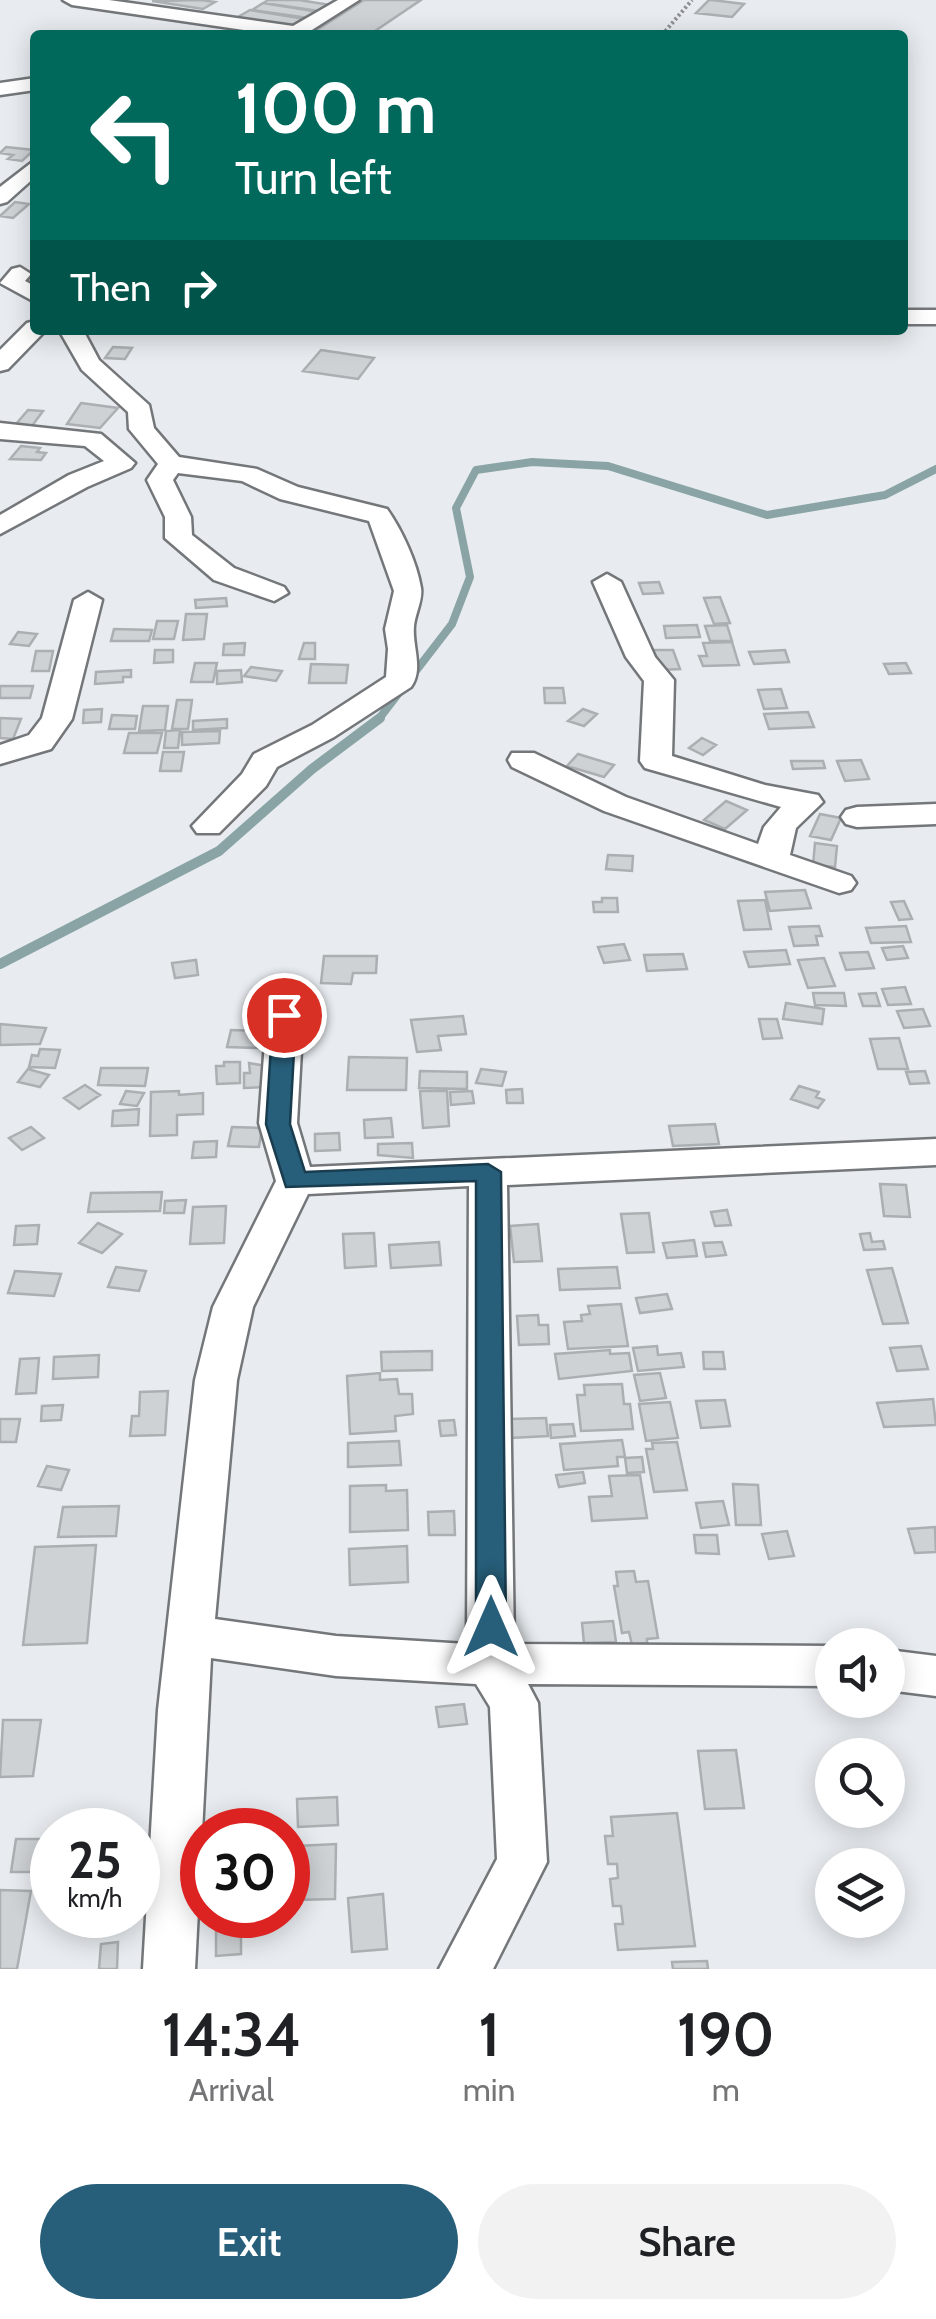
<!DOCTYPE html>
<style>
:root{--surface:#fff;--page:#f2f2f2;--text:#202124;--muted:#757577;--accent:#275e79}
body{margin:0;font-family:Cabin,sans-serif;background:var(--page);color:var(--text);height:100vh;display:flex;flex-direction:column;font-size:38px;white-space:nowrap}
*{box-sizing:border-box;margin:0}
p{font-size:32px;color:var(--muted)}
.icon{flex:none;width:55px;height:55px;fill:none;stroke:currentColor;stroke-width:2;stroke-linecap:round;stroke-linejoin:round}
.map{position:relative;height:1969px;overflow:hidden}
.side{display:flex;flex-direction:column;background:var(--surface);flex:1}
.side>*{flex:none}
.banner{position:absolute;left:30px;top:30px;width:878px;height:305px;border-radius:10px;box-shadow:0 5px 25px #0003;background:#00695c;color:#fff;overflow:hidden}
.buttons{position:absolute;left:815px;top:1628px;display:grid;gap:20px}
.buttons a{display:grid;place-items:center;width:90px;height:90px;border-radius:50%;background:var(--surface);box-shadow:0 5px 25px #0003;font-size:50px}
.speed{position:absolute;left:30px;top:1808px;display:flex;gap:20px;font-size:50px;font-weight:700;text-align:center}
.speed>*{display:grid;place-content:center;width:130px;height:130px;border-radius:50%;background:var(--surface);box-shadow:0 5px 25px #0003;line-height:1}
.speed small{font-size:25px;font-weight:400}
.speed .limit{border:15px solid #d22;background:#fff;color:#111}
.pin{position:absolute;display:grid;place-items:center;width:85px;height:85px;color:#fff;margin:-42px;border:5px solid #fff;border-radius:50%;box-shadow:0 2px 10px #0007}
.me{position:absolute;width:110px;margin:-55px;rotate:0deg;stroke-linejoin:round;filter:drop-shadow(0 0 8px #0008)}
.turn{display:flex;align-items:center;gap:35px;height:210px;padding:0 40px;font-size:45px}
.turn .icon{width:130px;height:130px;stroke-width:2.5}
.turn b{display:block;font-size:70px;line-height:85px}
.then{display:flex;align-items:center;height:95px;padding:0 40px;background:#0003;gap:20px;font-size:38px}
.eta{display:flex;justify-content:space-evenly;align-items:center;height:170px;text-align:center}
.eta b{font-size:60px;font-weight:600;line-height:70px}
.cta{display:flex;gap:20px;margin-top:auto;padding:20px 40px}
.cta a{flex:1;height:115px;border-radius:60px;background:var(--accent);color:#fff;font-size:40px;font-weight:600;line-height:115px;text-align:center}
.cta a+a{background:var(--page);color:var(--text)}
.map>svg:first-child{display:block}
</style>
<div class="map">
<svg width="936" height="1969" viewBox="0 0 936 1969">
<rect width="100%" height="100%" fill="#e8ecf0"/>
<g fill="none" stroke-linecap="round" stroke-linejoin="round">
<path stroke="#8aa4a6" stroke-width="8" d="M378 720 452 624 470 577 456 508 476 470 532 462 608 466 767 515 885 495 936 469"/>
<path stroke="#8aa4a6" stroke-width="10" d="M0 964 219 851 312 769 380 718"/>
</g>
<path fill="#ced2d5" stroke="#abafb2" stroke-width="2.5" d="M201 0 215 2 203 9 152 1Z
M268 0H299L330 5 319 11 264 3Z
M364 0H421L369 35H309Z
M709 0H712L744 4 732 17 696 13Z
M263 3 319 12 308 18 252 10Z
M250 10 305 19 293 26 238 17Z
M6 147 34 150 22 161 8 159 13 155 0 153Z
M15 202 29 204 13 218 0 216Z
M113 347 132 348 125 359 105 358Z
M321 350 374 358 358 379 303 371Z
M81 403 118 408 100 428 67 424Z
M28 410 43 411 32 426 16 424Z
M21 446 40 448 37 452 46 453 41 460 10 459Z
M659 582 663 593 643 594 639 583Z
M720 597 730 623 714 624 704 598Z
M226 598 227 606 196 608 195 600Z
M186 614H207L204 639 183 640Z
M157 621H178L174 639H153Z
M697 625 700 637 666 638 664 626Z
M727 625 732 641H710L705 626Z
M114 629 152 630 149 641H111Z
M18 632 37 634 29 646 10 644Z
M732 642 739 665 703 666 699 656H707L703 643Z
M245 643 244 655H223L224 644Z
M304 643H315V659H299Z
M155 650H173V662L154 663Z
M653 650H673L680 669 659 670Z
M785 650 789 662 754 664 749 652Z
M36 651H53L49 671H32Z
M195 663H217L213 682H191Z
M906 663 911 673 889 674 884 664Z
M311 664 348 665 346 683H309Z
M251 667 282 671 276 681 244 676Z
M131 670V677H123V682L95 684 96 672Z
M241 670 242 682 217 684V671Z
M0 686H33L30 698H0Z
M544 688H563L565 703H545Z
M781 689 787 708 764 709 758 690Z
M177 700H192L188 729H172Z
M143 706H168L165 730 139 731Z
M102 709 101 722 83 723 84 710Z
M583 709 597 714 584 726 568 721Z
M808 712 814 727 769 729 764 714Z
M112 715 137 716 135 729H109Z
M0 718 21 719 13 739 0 738Z
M227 719V728L193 730V721Z
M180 730 178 748H164L166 731Z
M220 731 219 743 182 745V732Z
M129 733H162L157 753H124Z
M702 738 716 745 703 755 689 748Z
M163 752H184L181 771H160Z
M578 754 614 765 604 777 567 766Z
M861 760 869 779 845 781 837 761Z
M791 761H823L825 768 793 769Z
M726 801 747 810 725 829 704 820Z
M820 814 841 818 831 840 810 836Z
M815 843 837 846 835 867 813 865Z
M608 855 633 856 632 871 606 869Z
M805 890 811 908 770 911 765 892Z
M602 898H617L618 912H594L593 902H602Z
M765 900 771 929 744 930 738 901Z
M904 901 912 919 899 920 891 902Z
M819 926 822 936H816L818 945 794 946 789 927Z
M906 926 911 942 871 943 866 928Z
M624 944 630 960 604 963 598 947Z
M903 946 908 958 887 960 882 948Z
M786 950 790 964 749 967 744 952Z
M868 952 874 968 846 970 840 953Z
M683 954 687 969 647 971 644 955Z
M324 956H377L376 973H353L351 984 321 983Z
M824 958 835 986 808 988 798 960Z
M196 960 198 975 175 978 172 963Z
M905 987 911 1004 888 1005 882 989Z
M813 993H844L846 1006 815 1005Z
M876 993 880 1006H863L859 994Z
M786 1003 824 1009 822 1024 783 1019Z
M923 1009 930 1026 904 1028 897 1011Z
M463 1016 466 1034 438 1036 441 1050 417 1052 411 1020Z
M759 1019H777L782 1038 763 1039Z
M0 1024 46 1028 40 1044 0 1045Z
M231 1030 261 1031 258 1048 227 1047Z
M899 1038 908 1069H878L870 1039Z
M40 1049 60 1050 55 1068 29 1067 32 1055 38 1056Z
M349 1057 407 1058 406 1090H347Z
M224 1062H240V1083L217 1084 216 1066H224Z
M249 1063 266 1066 265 1087 244 1088V1073H250Z
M101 1068H148L145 1086 98 1085Z
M28 1069 49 1075 40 1087 18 1082Z
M481 1069 506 1072 502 1086 476 1083Z
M420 1071 467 1072V1089L419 1088Z
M925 1071 929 1083 910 1084 906 1072Z
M85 1085 100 1095 79 1109 64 1098Z
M799 1086 819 1092 816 1097 824 1100 818 1108 791 1099Z
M522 1089 523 1103H507L506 1090Z
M126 1091 144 1093 137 1106 120 1104Z
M179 1091V1095L203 1093V1114L177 1115V1135L150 1136 151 1092Z
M420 1091H447L449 1126 423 1128Z
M472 1091 474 1103 451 1105 450 1092Z
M139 1109 138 1125 112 1126 113 1111Z
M391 1118 393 1137 365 1138 364 1120Z
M715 1124 719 1144 673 1146 669 1126Z
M31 1127 44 1138 22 1150 9 1138Z
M232 1127 262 1128 259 1147 228 1146Z
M339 1133 340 1150 315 1151V1134Z
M217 1141 216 1157 192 1158 194 1142Z
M412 1143 413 1158 378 1155V1144Z
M880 1184 906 1185 910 1217 884 1216Z
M162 1192 160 1211 88 1212 91 1193Z
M186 1200 184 1213H164L165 1201Z
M226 1206 224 1243 190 1244 193 1207Z
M727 1210 731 1225 715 1226 711 1212Z
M649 1213 654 1252 627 1253 621 1214Z
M98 1223 122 1234 102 1253 79 1243Z
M538 1224 542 1261 514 1262 510 1226Z
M39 1225 37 1244 14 1245 16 1226Z
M374 1233 376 1266 345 1268 343 1234Z
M870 1233 872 1242 883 1241 885 1249 864 1250 860 1234Z
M694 1240 697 1256 667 1258 663 1243Z
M439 1242 441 1265 391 1268 389 1245Z
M722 1242 726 1255 706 1257 703 1243Z
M116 1267 146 1271 139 1291 108 1287Z
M617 1267 620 1288 560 1290 558 1269Z
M892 1268 908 1323 883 1324 867 1270Z
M15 1271 61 1274 54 1296 8 1293Z
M667 1294 672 1309 640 1313 636 1298Z
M621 1304 628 1346 568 1349 564 1322 582 1321 581 1315 590 1314 588 1306Z
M538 1315 539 1325H548L549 1344 519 1345 517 1316Z
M657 1346 658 1355 681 1353 684 1367 638 1371 633 1348Z
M921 1346 928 1369 897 1371 890 1348Z
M610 1350V1354L629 1353 632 1371 559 1379 555 1354Z
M432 1351V1370L382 1371 381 1352Z
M703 1352H723L725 1369H704Z
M99 1355 98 1377 53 1379 54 1357Z
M39 1358 36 1393 16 1394 20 1359Z
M380 1373V1380L397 1379 399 1394H412L413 1414 395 1416 396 1431 350 1434 347 1376Z
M660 1373 666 1398 640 1401 634 1375Z
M622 1384 624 1404H630L633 1429 581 1431 577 1395H585L584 1385Z
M168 1391 165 1435 130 1436 132 1416H139L140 1392Z
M933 1399 936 1425 884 1427 877 1403Z
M725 1400 730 1426 701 1428 696 1401Z
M670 1402 678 1438 646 1441 639 1404Z
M63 1405 61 1420 41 1421 42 1406Z
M546 1418 548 1436 510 1438 508 1419Z
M0 1419H20L16 1442H0Z
M454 1420 456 1435 441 1436 439 1421Z
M573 1424 575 1436 551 1438 550 1425Z
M622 1440 625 1457H617L618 1466 564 1470 560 1444Z
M399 1441 401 1465 348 1467V1443Z
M677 1442 687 1490 654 1492 646 1449H653L652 1443Z
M642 1457 644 1472 627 1473 625 1458Z
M47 1466 69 1470 61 1490 38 1486Z
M583 1472 585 1483 559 1487 556 1475Z
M640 1475 647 1518 592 1521 589 1497 612 1496 609 1476Z
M733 1484 758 1485 761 1525H736Z
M386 1485V1491L407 1490 408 1530 350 1532V1486Z
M723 1501 729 1525 701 1528 696 1503Z
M119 1506 116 1536 58 1537 63 1507Z
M454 1511 455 1535H429L428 1512Z
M935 1527 936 1552 915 1553 908 1529Z
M787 1531 794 1556 769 1559 762 1534Z
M694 1535H717L719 1554 696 1553Z
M96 1545 87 1643 23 1645 35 1547Z
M407 1546 408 1582 350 1585 349 1549Z
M634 1571 636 1582 648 1581 658 1638 647 1639V1643L632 1645 629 1632 622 1633 614 1586H618L616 1572Z
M613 1621 616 1642 584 1643 582 1623Z
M464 1704 467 1724 439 1727 436 1707Z
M3 1720H41L33 1776 0 1777Z
M736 1750 744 1808 705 1809 698 1751Z
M337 1797 338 1825 298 1827 297 1799Z
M677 1813 695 1946 618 1950 615 1924H623L621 1906H613L610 1879 618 1878 617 1864H608L605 1836H613L611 1817Z
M16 1839H52V1872H11Z
M336 1844 335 1899 295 1900 297 1846Z
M0 1890 31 1891 17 1969H0Z
M383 1894 387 1949 352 1952 348 1898Z
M241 1925V1954L216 1956V1927Z
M118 1942 117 1969H99L101 1944Z
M707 1961 708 1969H673L672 1962Z"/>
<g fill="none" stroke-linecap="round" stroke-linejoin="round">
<g stroke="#74777a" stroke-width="5">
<path id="street" d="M63 0H109L293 26 338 0H359L304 35H279L72 5Z
M35 78V90L0 95V83Z
M35 160V177L7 202 0 204V187Z
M20 267 31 274 25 281 35 286V302L0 283 12 269Z
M902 310H936V324H902Z
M35 321V330H45L43 333 8 369 0 371V350L27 323Z
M59 330H83L99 360 149 405 154 428 179 457 257 469 298 487 387 509C402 530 417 563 421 588 423 600 415 614 414 626 412 646 424 669 411 687L334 737 277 767 266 786 219 833H197L192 826 242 774 254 754 312 725 386 677 388 649 385 629 394 591 369 521 280 499 242 481 178 473 173 480 191 517 192 535 234 568 284 587 288 593 274 601 214 580 165 538V517L147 480 158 464 129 429 128 412 82 370Z
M0 423 101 434 135 463 131 468 87 487 0 534V515L69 475 104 461 85 446 0 439Z
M607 574 621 582 655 657 674 680 672 756 765 785 818 795 823 802 796 828 790 855 851 876 856 883 851 890 839 893 604 811 512 767 508 760 512 753H534L626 797 758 844 764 827 781 807 645 768 640 761 644 681 626 657 593 582Z
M88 592 102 600 72 719 51 749 0 764V745L29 735 42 718 74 600Z
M936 804V824L857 827 846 824 841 817 846 810 857 807Z
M285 1004 298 1007 303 1015 297 1123 310 1167 936 1139V1165L507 1185 514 1644 832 1646V1686L528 1684 538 1703 547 1862 493 1969H439L497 1859 490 1707 476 1684 336 1676 211 1658 195 1969H143L158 1710 195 1380 213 1307 276 1181 259 1123 267 1015 272 1007ZM469 1186 467 1644 336 1636 215 1619 237 1380 253 1307 308 1194Z
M888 1650 936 1656V1696L888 1690Z"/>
</g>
<path stroke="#8e9093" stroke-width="4" stroke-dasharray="2.5 2.5" stroke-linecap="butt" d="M662 35 692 0"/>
<use href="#street" fill="#fff" fill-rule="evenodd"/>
</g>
<path fill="#275e79" stroke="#193d4f" stroke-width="2.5" d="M284 1007 296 1015 290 1124 305 1172 488 1164 501 1172 506 1627 502 1636 491 1640 480 1636 476 1627V1181L286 1187 266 1124 273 1015Z"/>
</svg>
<div class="buttons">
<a><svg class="icon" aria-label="sound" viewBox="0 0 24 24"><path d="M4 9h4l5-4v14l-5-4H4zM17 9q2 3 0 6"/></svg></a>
<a><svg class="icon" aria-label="search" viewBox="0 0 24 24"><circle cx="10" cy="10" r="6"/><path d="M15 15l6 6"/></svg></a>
<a><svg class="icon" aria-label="layers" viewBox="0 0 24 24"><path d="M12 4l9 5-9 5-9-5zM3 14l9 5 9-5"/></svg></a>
</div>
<div class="speed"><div>25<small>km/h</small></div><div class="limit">30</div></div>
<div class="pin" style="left:284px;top:1015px;background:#d93025"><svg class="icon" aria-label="arrive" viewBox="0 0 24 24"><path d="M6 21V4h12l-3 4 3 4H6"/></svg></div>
<svg class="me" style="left:491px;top:1627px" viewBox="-20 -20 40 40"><path d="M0-17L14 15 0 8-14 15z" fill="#275e79" stroke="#fff" stroke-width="4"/></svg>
<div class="banner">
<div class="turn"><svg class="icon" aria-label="left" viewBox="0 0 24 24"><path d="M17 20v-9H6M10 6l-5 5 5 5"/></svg><div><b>100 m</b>Turn left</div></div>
<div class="then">Then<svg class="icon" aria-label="right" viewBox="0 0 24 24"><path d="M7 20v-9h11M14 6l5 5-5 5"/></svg></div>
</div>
</div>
<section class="side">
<div class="eta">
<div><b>14:34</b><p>Arrival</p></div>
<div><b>1</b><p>min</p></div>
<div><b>190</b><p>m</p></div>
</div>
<div class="cta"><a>Exit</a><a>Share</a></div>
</section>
